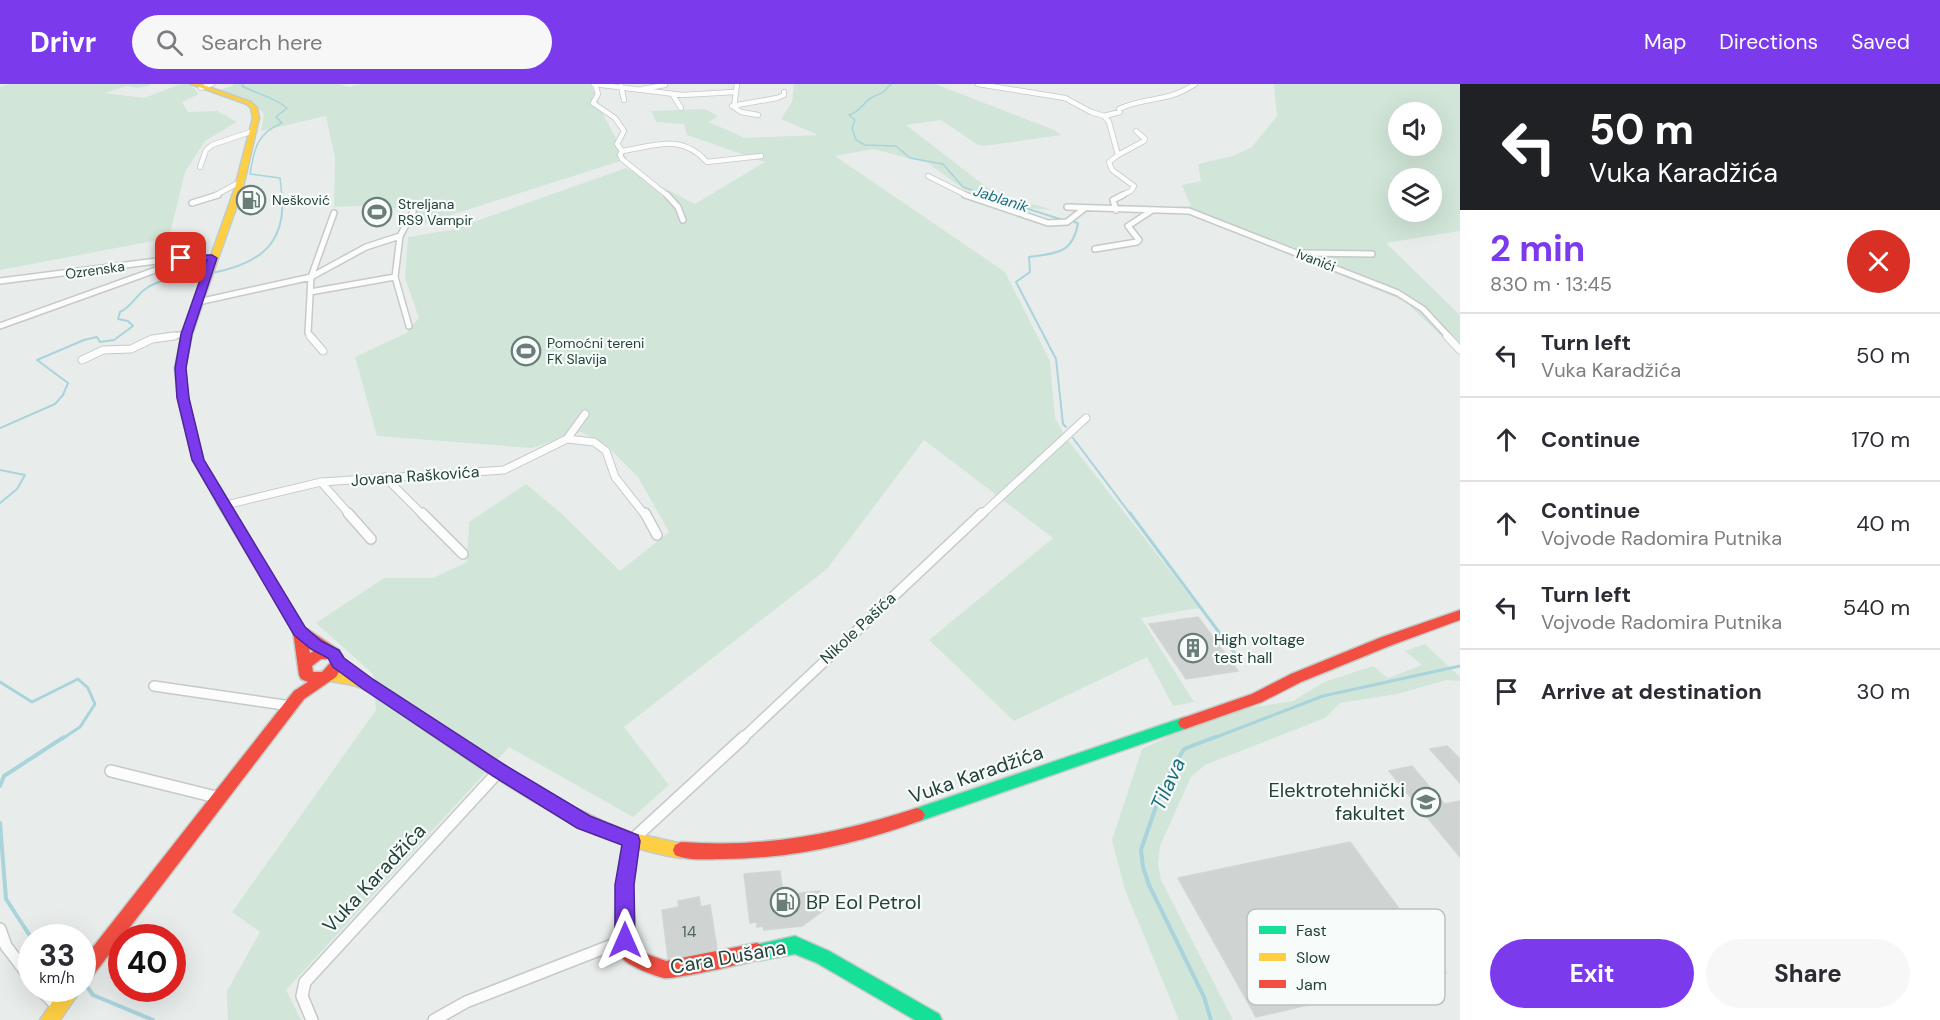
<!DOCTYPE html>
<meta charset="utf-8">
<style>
:root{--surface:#fff;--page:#f7f7f7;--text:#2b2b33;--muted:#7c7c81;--line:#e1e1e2;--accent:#7c3aed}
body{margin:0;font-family:"DM Sans",sans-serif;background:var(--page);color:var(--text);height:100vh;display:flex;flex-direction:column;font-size:22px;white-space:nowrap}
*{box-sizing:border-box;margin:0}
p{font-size:20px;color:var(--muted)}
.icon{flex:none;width:33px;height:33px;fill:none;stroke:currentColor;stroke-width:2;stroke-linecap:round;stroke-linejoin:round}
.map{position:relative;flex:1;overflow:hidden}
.details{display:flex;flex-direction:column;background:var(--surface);width:480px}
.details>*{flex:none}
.hud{background:#202124;color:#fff;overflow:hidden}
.fabs{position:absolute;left:1388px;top:18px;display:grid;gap:12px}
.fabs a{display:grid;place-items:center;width:54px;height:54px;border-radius:50%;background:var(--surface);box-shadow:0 6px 24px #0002;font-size:30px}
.speed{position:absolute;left:18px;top:840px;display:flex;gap:12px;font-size:30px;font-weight:700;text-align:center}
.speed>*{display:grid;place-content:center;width:78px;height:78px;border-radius:50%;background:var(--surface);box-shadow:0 6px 24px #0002;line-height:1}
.speed small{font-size:15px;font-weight:400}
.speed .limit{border:9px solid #d22;background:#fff;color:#111}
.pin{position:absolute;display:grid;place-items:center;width:51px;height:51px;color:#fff;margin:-26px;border-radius:12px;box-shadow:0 3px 9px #0006}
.me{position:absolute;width:66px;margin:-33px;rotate:0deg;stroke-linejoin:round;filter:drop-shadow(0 0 4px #0008)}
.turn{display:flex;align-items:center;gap:21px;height:126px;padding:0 30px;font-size:27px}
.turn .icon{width:78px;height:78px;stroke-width:2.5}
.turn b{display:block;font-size:42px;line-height:51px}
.round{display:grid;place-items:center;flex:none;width:63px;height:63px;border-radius:32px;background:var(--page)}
.head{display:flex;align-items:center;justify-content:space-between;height:102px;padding:0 30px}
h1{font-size:36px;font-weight:700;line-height:45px;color:var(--accent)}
.primary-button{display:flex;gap:12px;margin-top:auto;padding:12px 30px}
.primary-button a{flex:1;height:69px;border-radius:36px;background:var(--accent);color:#fff;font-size:24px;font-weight:700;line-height:69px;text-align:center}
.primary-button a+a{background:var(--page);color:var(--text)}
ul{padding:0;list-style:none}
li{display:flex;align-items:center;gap:18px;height:84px;padding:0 30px;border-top:2px solid var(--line)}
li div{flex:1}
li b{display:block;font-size:22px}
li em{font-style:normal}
header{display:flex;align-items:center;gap:36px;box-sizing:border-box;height:84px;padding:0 30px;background:var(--accent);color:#fff}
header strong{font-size:28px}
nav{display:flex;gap:33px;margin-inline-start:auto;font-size:21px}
.search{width:420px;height:54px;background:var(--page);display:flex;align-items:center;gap:15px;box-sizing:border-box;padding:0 21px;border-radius:33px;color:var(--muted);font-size:22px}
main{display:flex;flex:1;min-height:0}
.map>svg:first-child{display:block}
</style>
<header>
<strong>Drivr</strong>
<div class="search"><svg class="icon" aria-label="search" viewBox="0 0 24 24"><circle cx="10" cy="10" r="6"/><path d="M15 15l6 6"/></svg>Search here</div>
<nav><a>Map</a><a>Directions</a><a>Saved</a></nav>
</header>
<main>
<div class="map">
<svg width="1460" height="936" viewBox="0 0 1460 936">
<rect width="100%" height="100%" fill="#e8edeb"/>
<path fill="#d1e6d8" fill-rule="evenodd" d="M9 0H150L151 1 138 4 126 2 105 9 144 14 181 0H190L199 10 182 18 188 28 217 27 237 38 205 57 185 88 169 154 0 186V3Z
M233 0H338L350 3 361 0H591L603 30 627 75 413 143 418 122 387 125 381 121 334 123 335 74 326 32 261 47 264 30 251 16 219 6 233 2Z
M794 0H935L1054 46 1061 51 984 62 978 61 941 36 906 41 993 108 1053 126 1011 123 979 109 965 106 928 79 873 65 835 72 1005 188 1050 277 1055 334 1067 355 1199 524 1141 534 1194 618 1173 622 1147 573 1014 637 929 556 1053 454 924 356 827 485 624 643 669 701 633 733 509 663 286 906 301 936H228L227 907 260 848 232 828 376 626 373 590 316 539 384 494H433L467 478 469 438 526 400 562 430 620 487 669 448 638 393 605 360 581 348 532 364 377 352 355 273 406 249 419 234 405 194 408 153 451 146 626 84 695 120 765 78 687 51 684 40 656 38 651 27 705 25 718 32 709 38 745 54 818 51 781 35 792 18Z
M1274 0H1460V147L1386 159 1460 231V270L1405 217 1185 129H1153L1162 124 1191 122 1182 101 1201 97 1198 80 1233 72 1252 63 1277 32ZM1398 28H1431V62H1398ZM1398 94H1431V128H1398Z
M1425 560 1460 593V597L1447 596 1397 610 1340 619 1325 634 1205 681 1191 693 1160 762 1158 780 1161 796 1233 936H1179L1125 806 1112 756 1142 665 1185 645 1235 626 1293 617 1324 598 1373 582 1388 594 1422 581 1405 567Z"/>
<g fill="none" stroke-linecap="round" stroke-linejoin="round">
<path stroke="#a9d4db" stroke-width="1.5" d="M243 0 242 2C257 10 274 13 287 24L276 33 282 39C257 49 254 65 250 90L280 94 282 112
M891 0C881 11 883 8 871 14 862 19 863 26 849 31L855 36 852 44 856 56 865 61 896 62 910 74 943 80 963 103 990 112"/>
<path stroke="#a9d4db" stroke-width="2" d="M985 111 1063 136
M212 189C258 180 286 161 282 111
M1066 343 1063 340 1056 275 1016 198 1030 188 1029 173C1056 169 1073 170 1078 139L1074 138
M0 344 55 320 63 311 68 299 37 276 84 256 97 253 100 258 114 256 133 242 128 237 118 235 120 228C131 223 135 213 144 206 159 194 181 194 199 191
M1073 354 1131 431
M0 386 25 391 17 405 0 419"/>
<path stroke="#a9d4db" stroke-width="3" d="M1130 429 1242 579
M0 598 32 618 78 595 88 604 95 620 80 643 62 655
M1211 655 1323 612 1460 582"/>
<path stroke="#a9d4db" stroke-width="4" d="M0 702 4 692 64 653
M0 739 6 815 32 855
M88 904 93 911 153 936
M1211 936 1204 913 1149 801 1143 783 1141 766 1164 699 1184 665 1215 653"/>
</g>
<path fill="#cfd4d2" stroke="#d1d6d4" stroke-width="1.5" d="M1198 533 1238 587 1186 595 1149 540Z
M1447 662 1460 675V699L1430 665Z
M1412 682 1444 720 1460 717V773L1389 687Z
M1350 758 1446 889 1256 933 1178 794Z
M780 787 783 811 820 807 824 826 802 842 764 846 763 842 757 843V838L750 839 744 790Z
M699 813 701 823 710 821 717 865 668 874 662 826 679 823 678 817Z"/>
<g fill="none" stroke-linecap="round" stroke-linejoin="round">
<g stroke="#c5cac8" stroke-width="6">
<path id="street-far4" d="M594 0 682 11 735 8
M595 0 598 10 593 19 615 34 624 47 617 60 622 67 620 71 622 75 668 112
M737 0 734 23 741 28 758 31
M978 0 1065 14 1091 28 1104 32 1109 38 1118 71 1109 78 1112 86 1134 102 1131 107 1120 112
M621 2 624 16
M201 4 212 0
M642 5 665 1
M673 11 681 24
M732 22 777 14 784 11V8
M1104 32 1120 28 1119 25C1146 12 1168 19 1195 0
M622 67C655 62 681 49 707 78L761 72
M1118 71 1144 57 1145 55 1136 47
M200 83 206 66 212 61 253 47
M928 92 968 112
M214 112 240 98"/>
</g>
<g stroke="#c5cac8" stroke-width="8">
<path id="street-far3" d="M667 111 678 123 683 136
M965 111 1048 139 1067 138 1085 124
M192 119 218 111
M1067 123 1189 127 1398 209 1423 225 1449 253
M1116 126 1113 116 1123 111
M400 152 413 128
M1095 165 1137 158 1139 156 1128 142 1151 127
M1305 169 1372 170
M0 197 180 174
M310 208 395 193
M198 218 311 193 334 129
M0 242 164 183 212 174
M164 253 187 250
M312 253 308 249 311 193 366 163 400 152 395 193 409 242"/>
</g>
<g stroke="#c5cac8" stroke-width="9">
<path id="street-far2" d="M310 252 323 267
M1447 252 1460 266
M82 276 103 266 131 265 152 255 174 252
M567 355 594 358 606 367 615 393 645 431
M385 393 423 431
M321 398 350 431
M226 421 321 398 504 386 567 355 585 330
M981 431 1086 334"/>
</g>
<g stroke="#c5cac8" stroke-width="12">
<path id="street-far1" d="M348 429 371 455
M422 429 463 470
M645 429 657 451
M154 602 291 622
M742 655 982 429"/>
</g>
<g stroke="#c5cac8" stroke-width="14">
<path id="street" d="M111 687 220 714
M631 757 744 653
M0 845 6 862 32 896
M39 904 58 923
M312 936 302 912 305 898 499 687
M434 936 466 918 625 856"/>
</g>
<g stroke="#c3cbc8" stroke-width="3">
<path id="fast" d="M202 198 209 200 192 250 185 284 188 314 203 376 229 419 223 423 219 422 193 376 178 314 175 284 182 250Z
M1185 633 1190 635 1192 639 1190 643 917 738 912 736 909 731 912 726 917 724Z
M795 852 829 867 939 930 942 936H915L817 879 795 870 757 877 751 874 748 868 751 862Z"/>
</g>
<g stroke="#c3cbc8" stroke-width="3">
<path id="slow" d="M191 0H200L251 18 257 24 259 34 242 107 209 200 205 203 201 200 234 107 253 34 251 24 247 20Z
M338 573 456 652 563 718 609 740 629 748 687 761 689 766 687 771 681 774C585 759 505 700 426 647 407 634 387 617 366 606 354 599 336 599 322 595L320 591 322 587 327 586 343 589 331 578 333 574Z
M62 904H82L60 936H40Z"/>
</g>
<g stroke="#c3cbc8" stroke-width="3">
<path id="jam" d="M223 415 227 416 304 543 339 566 345 578 336 593 304 615 88 898 82 901V877L294 607 308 598 301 595 299 591 293 547 217 419ZM308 560 316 566 310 569ZM321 575H330L331 578 322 588H313L312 582Z
M1460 526V536L1392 561 1301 598 1262 618 1185 645 1180 643 1178 639 1180 635 1252 610 1291 590 1382 553Z
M917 724 922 726 925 731 922 736C858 760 790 775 721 775 707 775 689 777 675 771L673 766 675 761 681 758C767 764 836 750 917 724Z
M631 750 637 752 639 757 633 801 634 856 636 863 641 868 666 877 757 859 763 862 766 868 763 874C753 878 673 896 664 894 655 892 629 882 623 875 608 853 619 784 623 757L625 752Z"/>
</g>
<use href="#street-far4" stroke="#fcfcfc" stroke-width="4.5"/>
<use href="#street-far3" stroke="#fcfcfc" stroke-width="5"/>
<use href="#street-far2" stroke="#fcfcfc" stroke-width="7"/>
<use href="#street-far1" stroke="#fcfcfc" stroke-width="9"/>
<use href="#street" stroke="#fcfcfc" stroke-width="11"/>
<use href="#fast" fill="#16e098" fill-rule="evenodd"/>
<use href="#slow" fill="#ffcf43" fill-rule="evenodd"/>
<use href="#jam" fill="#f24e42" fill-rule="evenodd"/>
</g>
<path fill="#7c3aed" stroke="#51269a" stroke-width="1.5" d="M181 171H212L217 174 192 250 186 284 189 314 204 376 305 543 321 557 339 566 344 574 374 596 505 681 590 732 638 751 640 757 634 801 635 856 632 863 625 866 618 863 615 856V801L622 761 577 744 493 692 363 605 333 583 328 574 311 565 294 551 192 376 177 314 175 284 181 250 207 176H178L177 174Z"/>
<defs>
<g id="fuel-ring" transform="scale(1.5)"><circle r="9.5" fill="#f7fbf9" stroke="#697e78" stroke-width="1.5"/><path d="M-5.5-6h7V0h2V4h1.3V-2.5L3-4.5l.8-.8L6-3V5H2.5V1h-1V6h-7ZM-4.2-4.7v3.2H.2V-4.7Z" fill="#697e78"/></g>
<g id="stadium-ring" transform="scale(1.5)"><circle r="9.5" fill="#f7fbf9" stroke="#697e78" stroke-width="1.5"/><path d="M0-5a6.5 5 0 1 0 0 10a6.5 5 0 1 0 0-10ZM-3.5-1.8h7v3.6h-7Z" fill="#697e78"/></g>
<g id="building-ring" transform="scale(1.5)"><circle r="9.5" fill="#f7fbf9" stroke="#697e78" stroke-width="1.5"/><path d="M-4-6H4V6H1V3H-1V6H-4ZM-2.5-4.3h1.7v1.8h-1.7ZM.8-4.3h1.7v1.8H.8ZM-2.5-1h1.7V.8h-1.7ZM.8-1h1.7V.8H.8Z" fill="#697e78"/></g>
<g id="university-ring" transform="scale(1.5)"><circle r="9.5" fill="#f7fbf9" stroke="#697e78" stroke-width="1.5"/><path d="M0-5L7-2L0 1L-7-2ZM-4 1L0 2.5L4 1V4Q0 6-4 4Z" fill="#697e78"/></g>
</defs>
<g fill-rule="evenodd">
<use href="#fuel-ring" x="251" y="116"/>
<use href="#stadium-ring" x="377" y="128"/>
<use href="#stadium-ring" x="526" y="267"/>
<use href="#building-ring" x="1193" y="564"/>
<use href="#university-ring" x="1426" y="718"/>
<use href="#fuel-ring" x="785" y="818"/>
</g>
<g text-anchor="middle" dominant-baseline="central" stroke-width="4.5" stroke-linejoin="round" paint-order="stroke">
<g font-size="14" fill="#24423a" stroke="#f7fbf9" text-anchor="start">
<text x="272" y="116">Nešković</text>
<text x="398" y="120">Streljana<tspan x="398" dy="16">RS9 Vampir</tspan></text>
<text x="547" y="259">Pomoćni tereni<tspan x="547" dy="16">FK Slavija</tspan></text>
</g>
<g font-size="14" fill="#24423a" stroke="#f7fbf9">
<text transform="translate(1316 176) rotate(21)">Ivanići</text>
<text transform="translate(95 186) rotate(-8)">Ozrenska</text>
</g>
<g font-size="15" font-style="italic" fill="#1c6f80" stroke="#f7fbf9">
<text transform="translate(1001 115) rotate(18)">Jablanik</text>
</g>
<g font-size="16" fill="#24423a" stroke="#f7fbf9">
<text transform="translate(415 392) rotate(-4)">Jovana Raškovića</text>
<text transform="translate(858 544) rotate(-43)">Nikole Pašića</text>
</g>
<g font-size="16" fill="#24423a" stroke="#f7fbf9" text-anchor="start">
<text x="1214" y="555">High voltage<tspan x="1214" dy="18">test hall</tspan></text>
</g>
<g font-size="16" fill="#506761">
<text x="689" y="847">14</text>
</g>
<g font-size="20" fill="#24423a" stroke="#f7fbf9">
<text transform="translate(976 690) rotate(-19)">Vuka Karadžića</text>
<text transform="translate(374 794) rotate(-47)">Vuka Karadžića</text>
<text transform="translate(728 873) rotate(-10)">Cara Dušana</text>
</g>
<g font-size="20" fill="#24423a" stroke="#f7fbf9" text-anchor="end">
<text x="1405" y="706">Elektrotehnički<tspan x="1405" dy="23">fakultet</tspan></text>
<text x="806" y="818" text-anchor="start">BP Eol Petrol</text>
</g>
<g font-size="21" font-style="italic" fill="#1c6f80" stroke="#f7fbf9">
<text transform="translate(1168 700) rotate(-66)">Tilava</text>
</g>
</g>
<rect x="1247" y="825" width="198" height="96" rx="9" fill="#f7fbf9" stroke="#b8c4c0" stroke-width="1.5"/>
<rect x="1259" y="842" width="27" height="8" fill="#16e098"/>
<rect x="1259" y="869" width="27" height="8" fill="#ffcf43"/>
<rect x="1259" y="896" width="27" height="8" fill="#f24e42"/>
<g font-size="16" fill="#24423a">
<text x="1296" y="852">Fast</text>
<text x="1296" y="879">Slow</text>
<text x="1296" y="906">Jam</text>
</g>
</svg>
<div class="fabs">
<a><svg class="icon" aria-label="sound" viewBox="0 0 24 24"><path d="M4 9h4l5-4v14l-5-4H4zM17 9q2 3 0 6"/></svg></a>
<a><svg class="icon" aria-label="layers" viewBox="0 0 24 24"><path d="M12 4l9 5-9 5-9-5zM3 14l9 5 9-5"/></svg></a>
</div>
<div class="speed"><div>33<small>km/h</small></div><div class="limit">40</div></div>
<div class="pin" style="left:181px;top:174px;background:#d93025"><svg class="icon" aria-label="arrive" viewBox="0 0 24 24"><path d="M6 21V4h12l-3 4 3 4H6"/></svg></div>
<svg class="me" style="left:625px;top:856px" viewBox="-20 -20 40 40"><path d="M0-17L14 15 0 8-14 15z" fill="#7c3aed" stroke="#fff" stroke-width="4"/></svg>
</div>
<section class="details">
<div class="hud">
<div class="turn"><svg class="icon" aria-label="left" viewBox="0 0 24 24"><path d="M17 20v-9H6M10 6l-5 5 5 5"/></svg><div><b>50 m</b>Vuka Karadžića</div></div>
</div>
<div class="head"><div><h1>2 min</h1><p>830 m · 13:45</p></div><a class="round" style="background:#d93025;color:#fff"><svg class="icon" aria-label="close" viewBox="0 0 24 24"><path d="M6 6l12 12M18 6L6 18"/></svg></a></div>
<ul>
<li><svg class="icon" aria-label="left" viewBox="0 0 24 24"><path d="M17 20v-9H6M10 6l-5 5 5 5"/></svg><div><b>Turn left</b><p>Vuka Karadžića</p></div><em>50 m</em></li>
<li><svg class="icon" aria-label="ahead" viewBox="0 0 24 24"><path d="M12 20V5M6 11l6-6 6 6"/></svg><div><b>Continue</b></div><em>170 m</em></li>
<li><svg class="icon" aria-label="ahead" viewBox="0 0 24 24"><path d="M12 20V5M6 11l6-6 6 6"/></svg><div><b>Continue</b><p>Vojvode Radomira Putnika</p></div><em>40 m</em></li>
<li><svg class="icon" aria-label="left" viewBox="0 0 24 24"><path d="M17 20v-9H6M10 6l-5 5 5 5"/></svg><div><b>Turn left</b><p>Vojvode Radomira Putnika</p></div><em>540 m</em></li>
<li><svg class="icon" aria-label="arrive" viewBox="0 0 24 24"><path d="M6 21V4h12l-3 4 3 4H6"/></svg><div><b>Arrive at destination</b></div><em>30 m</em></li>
</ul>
<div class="primary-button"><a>Exit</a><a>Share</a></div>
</section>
</main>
